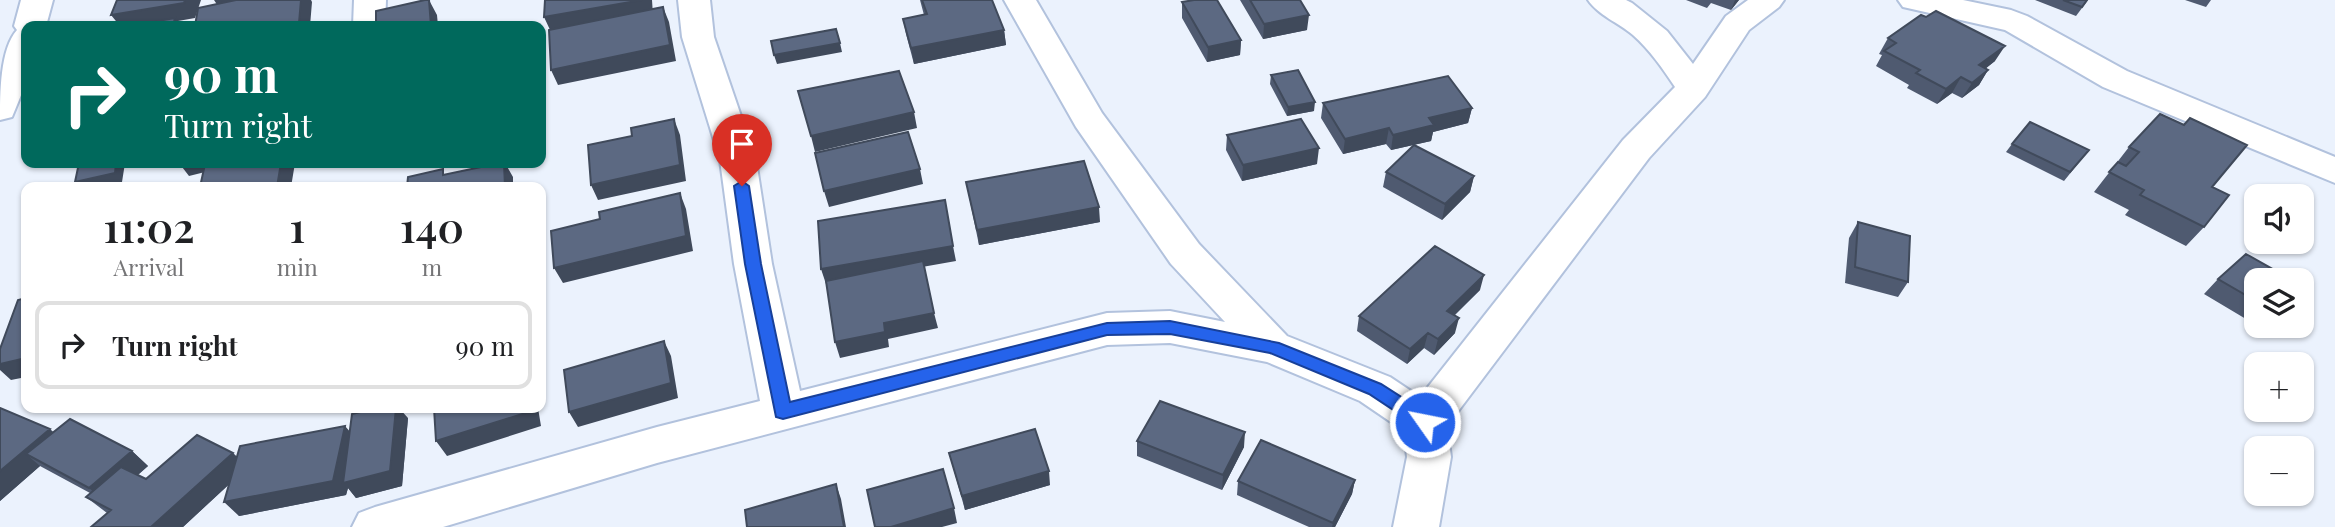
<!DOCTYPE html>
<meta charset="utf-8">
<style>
:root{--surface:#fff;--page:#f2f2f2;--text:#202124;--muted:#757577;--line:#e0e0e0}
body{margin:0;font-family:"Playfair Display",serif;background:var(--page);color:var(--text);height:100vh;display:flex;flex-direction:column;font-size:26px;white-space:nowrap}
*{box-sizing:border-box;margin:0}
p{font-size:23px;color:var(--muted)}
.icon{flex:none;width:38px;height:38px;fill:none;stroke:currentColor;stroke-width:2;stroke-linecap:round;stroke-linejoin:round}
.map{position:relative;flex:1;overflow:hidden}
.panel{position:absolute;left:21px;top:182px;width:525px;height:231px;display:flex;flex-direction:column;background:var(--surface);border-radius:14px;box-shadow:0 2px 5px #0004}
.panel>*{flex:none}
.guide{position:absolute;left:21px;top:21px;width:525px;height:147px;border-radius:14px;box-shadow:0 2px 5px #0004;background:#00695c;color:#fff;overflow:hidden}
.fabs{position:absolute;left:2244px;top:184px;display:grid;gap:14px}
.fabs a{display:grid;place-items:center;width:70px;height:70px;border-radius:14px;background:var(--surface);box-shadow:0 2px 5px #0004;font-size:35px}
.pin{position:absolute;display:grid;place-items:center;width:60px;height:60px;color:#fff;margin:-72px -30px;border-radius:50% 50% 50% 0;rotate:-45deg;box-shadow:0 0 7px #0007}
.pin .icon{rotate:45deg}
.me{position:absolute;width:77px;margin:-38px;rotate:303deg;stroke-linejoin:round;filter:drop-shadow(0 0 5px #0008)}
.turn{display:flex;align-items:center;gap:24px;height:147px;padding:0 28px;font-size:32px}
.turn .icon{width:91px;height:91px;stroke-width:2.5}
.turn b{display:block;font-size:49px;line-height:60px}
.eta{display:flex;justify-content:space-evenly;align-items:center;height:119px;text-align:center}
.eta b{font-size:42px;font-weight:600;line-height:49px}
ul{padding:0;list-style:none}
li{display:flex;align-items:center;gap:21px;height:88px;margin:0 14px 10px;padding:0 14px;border:4px solid var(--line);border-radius:14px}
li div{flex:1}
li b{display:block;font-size:26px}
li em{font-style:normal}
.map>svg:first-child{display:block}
</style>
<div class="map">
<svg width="2335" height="527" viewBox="0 0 2335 527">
<rect width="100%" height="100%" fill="#ebf2fd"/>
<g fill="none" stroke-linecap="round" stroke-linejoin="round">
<g stroke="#b2c2dd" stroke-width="4">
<path id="minor" d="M21 0H53L46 26H26V83L12 117 0 120C0 93 0 49 17 30L14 26Z
M354 0H386L385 26H353Z
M678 0H710L714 37 756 160 772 264 800 391 1107 313 1170 311 1225 322 1171 264 1076 127 1004 0H1036L1102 113 1199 244 1287 336 1390 377 1420 397 1623 140 1675 87C1663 69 1650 50 1633 35 1619 23 1598 15 1588 0H1626L1632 3 1667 31 1693 64 1726 16 1748 0H1784L1779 7 1749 30 1705 97 1649 158 1447 426 1451 457 1439 527H1393L1407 457 1404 431 1360 401 1267 362 1170 343 1107 345 657 463 443 527H352L359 513 375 507 657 427 760 401 734 264 720 160 682 37Z
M1898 0H1963L2011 10 2027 16 2127 71 2335 157V183L2103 87 2005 30 1903 7Z"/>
</g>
<use href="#minor" fill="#fff" fill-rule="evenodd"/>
</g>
<path fill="#4f5a70" d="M920 0H992L1004 30 1006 45 914 64 906 34 903 19 924 15Z
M1240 0H1300L1307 30 1263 39Z
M1686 0H1739L1731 10 1711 3 1707 8Z
M2035 0H2088L2076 16Z
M2185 0H2211L2206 7Z
M1182 2 1241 40 1240 55 1207 62 1182 18Z
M1888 38 1995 61 1986 68 1988 70 1979 85 1962 98 1952 93 1937 104 1907 88 1909 85 1876 66 1882 55 1879 54Z
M1271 75 1314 111 1287 116 1270 84Z
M1323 103 1472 108 1468 123 1433 132 1431 141 1391 150 1386 144 1343 154 1321 118Z
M1227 135 1317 164 1242 181 1226 150Z
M2012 144 2089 150 2064 181 2006 152Z
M2129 147 2212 187 2204 227 2186 246 2125 215 2129 210 2094 192Z
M1386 172 1474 176 1470 192 1442 220 1383 187Z
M966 182 1100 222 979 245Z
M1858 222 1908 282 1898 297 1845 283 1849 238Z
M2218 279 2256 280V325L2204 294Z
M1480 290 1455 315V333L1434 355 1424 348 1407 364 1357 331 1359 316Z
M2256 326H2278L2270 334Z
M0 408 53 432 132 451 148 466 138 475 146 479 237 456 408 418 402 486 356 498 348 488 346 495 239 516 229 484 183 527 107 513 86 497 90 493 40 466 0 501Z
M1137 441 1244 447 1222 490 1137 456Z
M949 453 1050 485 965 510Z
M1355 480 1352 494 1335 527H1309L1237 495 1238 481Z"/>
<path fill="#404a5b" d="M185 0H201L195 18 178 21 181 26H120L111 15Z
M214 0H295L222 12Z
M301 0H311L312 2 310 26H285Z
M429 0 437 15 438 26H431Z
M642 0H652L653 15 551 32 544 17Z
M1735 0H1739L1731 10Z
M663 7 669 22 676 61 558 85 551 70Z
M1309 15 1307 30 1263 39 1264 24Z
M1004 30 1006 45 914 64 911 48Z
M1241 40 1240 55 1207 62 1208 47Z
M840 43 842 52 777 64 774 55Z
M2005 46 1995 61 1970 81 1979 65Z
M1988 70 1979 85 1962 98 1972 83Z
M1961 77 1952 93 1937 104 1946 89Z
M1315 102 1314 111 1287 116 1288 107Z
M1472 108 1468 123 1433 132 1431 141 1391 150 1393 135 1429 118Z
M914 112 917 128 815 152 811 136Z
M674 119 680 135 686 181 598 200 591 185Z
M1389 128 1386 144 1343 154 1345 139Z
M1319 148 1317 164 1242 181 1243 165Z
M116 163H125L122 182 100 187H80L75 182Z
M179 163H241L189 176Z
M281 163H295L291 187H276Z
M505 163 513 177V187H505Z
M920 169 923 184 829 207 824 191Z
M1474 176 1470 192 1442 220 1445 204Z
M680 193 686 209 693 251 563 283 554 268Z
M1099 207 1100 222 979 245 977 230Z
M953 246 956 261 826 284 821 269Z
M1484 275 1480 290 1443 326 1447 311Z
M934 313 938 328 888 339 889 347 840 358 835 342 884 323Z
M1459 318 1455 333 1434 355 1438 339Z
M1428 333 1424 348 1407 364 1410 349Z
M664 341 671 356 678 398 578 427 569 412Z
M26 358V377L11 380 0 370V364Z
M396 408H399L408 418 402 486 356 498 348 488 346 495 239 516 224 502 345 426 358 441Z
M531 408H538L541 426 447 456 436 441Z
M50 429 66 444 26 454 40 466 0 501V471Z
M1245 432 1244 447 1222 490 1223 475Z
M132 451 148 466 106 502 89 488Z
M233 453 248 467 183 527H151Z
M1049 471 1050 485 965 510 962 496Z
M1355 480 1352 494 1335 527H1332L1333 523Z
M836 484 841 499 846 527H844Z
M954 508 957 523 942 527H891Z"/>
<path fill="#5c6982" stroke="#404a5b" stroke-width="2" d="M117 0H185L184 3 111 15Z
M236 0H301L299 23 285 26H195L198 8Z
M425 0H429L431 26H376V11Z
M545 0H642L544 17Z
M922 0H992L1004 30 911 48 903 19 927 14Z
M1194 0H1217L1241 40 1208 47 1182 2Z
M1250 0H1300L1309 15 1264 24Z
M2063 0H2087L2082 7Z
M663 7 670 45 551 70 549 30Z
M1936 11 2005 46 1979 65 1988 70 1972 83 1961 77 1946 89 1916 73 1920 70 1884 51 1896 43 1888 38 1921 15 1926 17Z
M175 18 173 26H129Z
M836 29 840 43 774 55 771 41Z
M1298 70 1315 102 1288 107 1271 75Z
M899 71 914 112 811 136 798 91Z
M1448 76 1472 108 1429 118 1434 125 1393 135 1389 128 1345 139 1323 103Z
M2160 114 2184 125 2190 118 2247 145 2212 187 2229 195 2204 227 2140 195 2144 190 2109 172 2118 162 2126 166 2139 152 2129 147Z
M674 119 680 165 591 185 588 145 632 136 631 128Z
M1301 119 1319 148 1243 165 1227 135Z
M2030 122 2089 150 2070 172 2012 144Z
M908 132 920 169 824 191 815 153Z
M1414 145 1474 176 1445 204 1386 172Z
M1084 161 1099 207 977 230 966 182Z
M79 163H116L115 173 75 182Z
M211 163H281L277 187H200L205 164Z
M500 163H504L505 187H407L408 177 443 169V175Z
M680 193 686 236 554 268 551 231 600 219 599 212Z
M945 200 953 246 821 269 818 221Z
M1858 222 1910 236 1908 282 1855 267Z
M1435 246 1484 275 1447 311 1459 318 1438 339 1428 333 1410 349 1359 316Z
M2246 254 2292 280H2256V301L2218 279Z
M923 261 934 313 884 323 885 332 835 342 826 281Z
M2301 285 2312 291 2301 303Z
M26 298V358L0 364V349L18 300Z
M664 341 671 383 569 412 564 370Z
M1160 401 1245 432 1223 475 1137 441Z
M0 408 50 429 0 471Z
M377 408H396L390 471 343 483 352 414Z
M434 408H531L532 411 436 441Z
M70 419 132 451 89 488 26 454Z
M345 426 333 481 224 502 240 446Z
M1035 429 1049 471 962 496 949 453Z
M197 435 233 453 151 527H91L111 510 86 497 121 467 146 479Z
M1261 440 1355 480 1333 523 1238 481Z
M943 469 954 508 891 527H875L867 490Z
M836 484 844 527H747L745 510Z"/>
<path fill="#2563eb" stroke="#184099" stroke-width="2" d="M742 181 749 186 761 264 790 402 1107 323 1170 321 1279 343 1381 384 1431 416 1434 422 1431 427 1425 429 1419 427 1369 394 1270 353 1170 334 1107 335 783 419 776 417 745 264 734 186Z"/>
</svg>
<div class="fabs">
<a><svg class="icon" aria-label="sound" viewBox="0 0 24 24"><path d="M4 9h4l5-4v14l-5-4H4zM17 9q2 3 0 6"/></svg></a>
<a><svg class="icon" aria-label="layers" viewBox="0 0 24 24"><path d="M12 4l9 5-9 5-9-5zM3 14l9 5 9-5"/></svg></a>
<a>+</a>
<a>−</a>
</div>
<div class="pin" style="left:742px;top:186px;background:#d93025"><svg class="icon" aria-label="arrive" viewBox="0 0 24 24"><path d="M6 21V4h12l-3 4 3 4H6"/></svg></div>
<svg class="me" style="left:1425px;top:422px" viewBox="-20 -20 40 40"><circle r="17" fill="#2563eb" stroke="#fff" stroke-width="3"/><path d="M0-11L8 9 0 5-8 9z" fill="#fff"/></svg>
<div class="guide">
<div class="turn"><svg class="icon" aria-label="right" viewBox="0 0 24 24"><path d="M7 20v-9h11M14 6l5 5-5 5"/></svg><div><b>90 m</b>Turn right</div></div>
</div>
<section class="panel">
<div class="eta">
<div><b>11:02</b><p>Arrival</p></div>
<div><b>1</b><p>min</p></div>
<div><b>140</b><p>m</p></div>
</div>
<ul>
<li><svg class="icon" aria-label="right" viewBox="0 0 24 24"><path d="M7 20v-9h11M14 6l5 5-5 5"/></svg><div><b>Turn right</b></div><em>90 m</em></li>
</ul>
</section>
</div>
